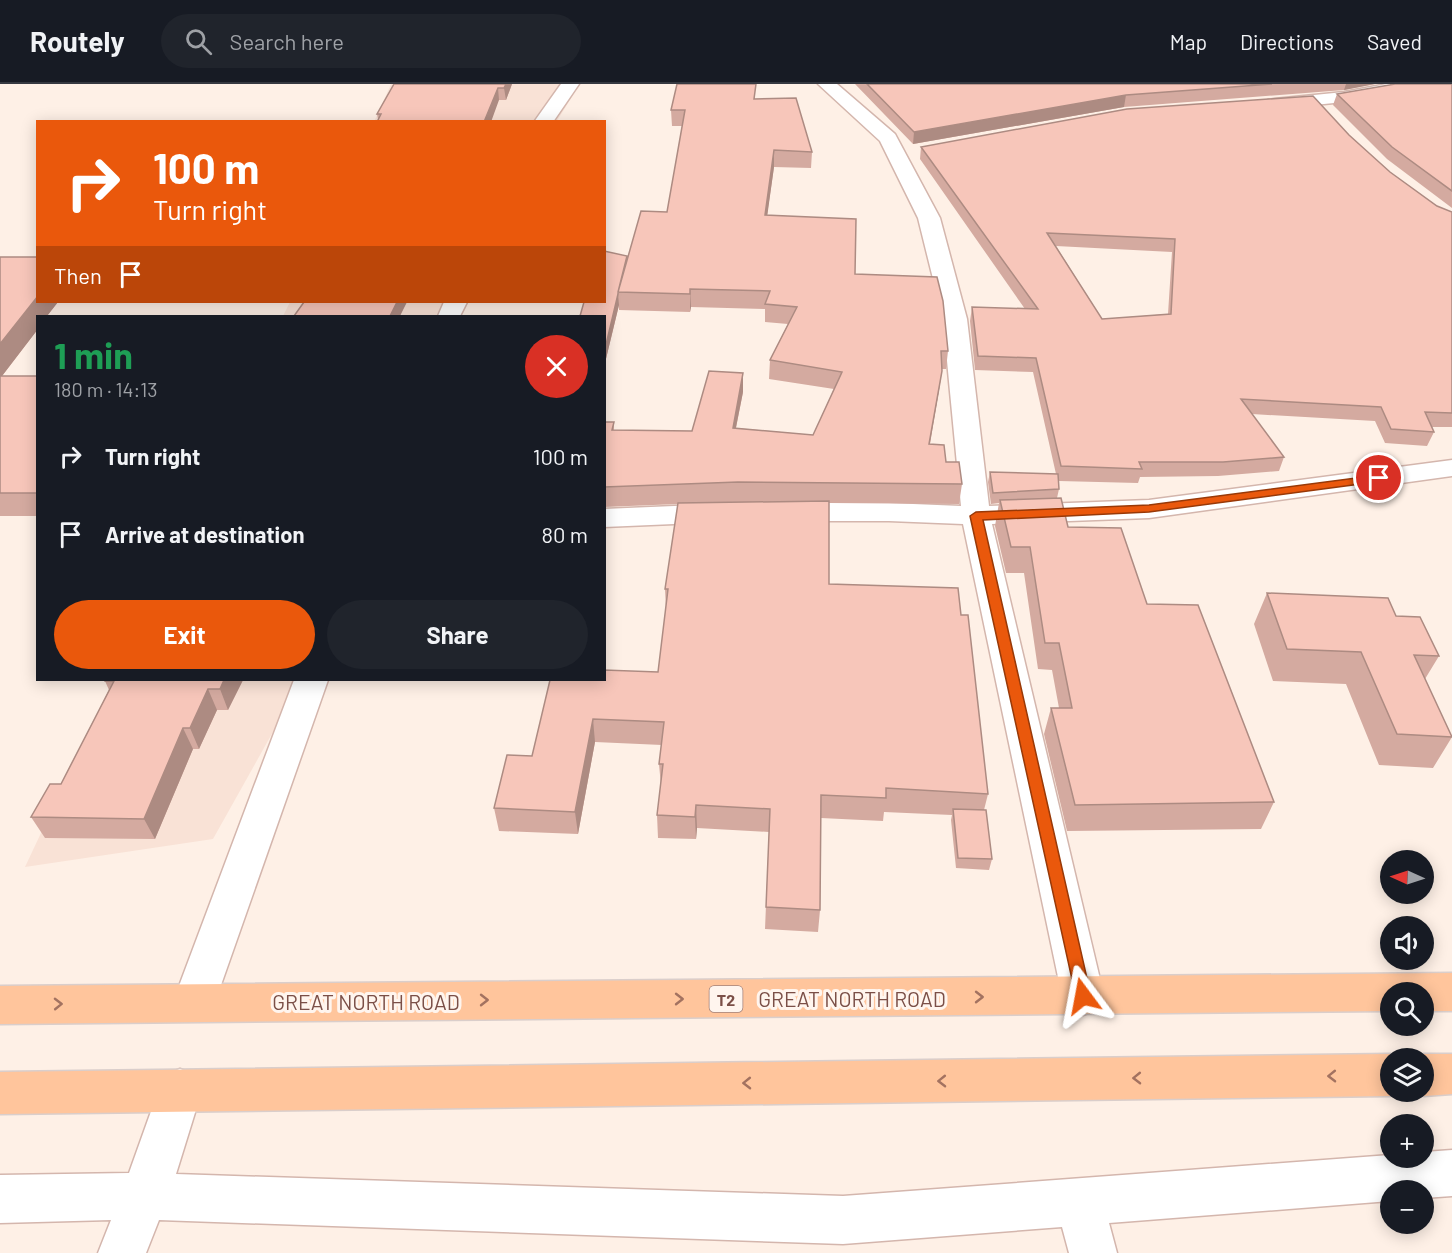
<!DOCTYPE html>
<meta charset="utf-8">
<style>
:root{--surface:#171b24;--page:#20242c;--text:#f1f3f6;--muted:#9ea1a6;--line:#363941;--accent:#ea580c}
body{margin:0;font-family:Barlow,sans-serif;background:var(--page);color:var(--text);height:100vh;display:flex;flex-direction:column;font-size:22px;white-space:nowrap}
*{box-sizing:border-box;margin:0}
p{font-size:20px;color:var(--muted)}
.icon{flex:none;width:33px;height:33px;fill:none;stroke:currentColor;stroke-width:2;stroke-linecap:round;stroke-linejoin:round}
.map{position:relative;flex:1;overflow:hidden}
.drawer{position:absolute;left:36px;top:231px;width:570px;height:366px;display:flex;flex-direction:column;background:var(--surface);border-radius:0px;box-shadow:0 3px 15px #0003}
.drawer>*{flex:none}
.guide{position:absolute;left:36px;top:36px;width:570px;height:183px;border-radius:0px;box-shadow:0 3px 15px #0003;background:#ea580c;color:#fff;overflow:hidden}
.needle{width:39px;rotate:273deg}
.tools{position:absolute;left:1380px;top:766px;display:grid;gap:12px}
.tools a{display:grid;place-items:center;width:54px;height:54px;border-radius:50%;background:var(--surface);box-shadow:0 3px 15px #0003;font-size:30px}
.pin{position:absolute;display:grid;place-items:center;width:51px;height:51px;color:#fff;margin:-26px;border:3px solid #fff;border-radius:50%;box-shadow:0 2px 6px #0007}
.me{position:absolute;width:66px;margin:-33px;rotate:347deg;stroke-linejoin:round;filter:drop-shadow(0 0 4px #0008)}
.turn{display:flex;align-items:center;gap:21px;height:126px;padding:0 18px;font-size:27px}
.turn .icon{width:78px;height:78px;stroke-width:2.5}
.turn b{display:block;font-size:42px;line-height:51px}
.then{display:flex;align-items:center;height:57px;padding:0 18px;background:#0003;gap:12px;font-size:22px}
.round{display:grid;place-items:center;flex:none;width:63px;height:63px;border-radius:32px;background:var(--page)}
.summary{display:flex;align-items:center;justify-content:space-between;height:102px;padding:0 18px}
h1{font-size:36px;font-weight:700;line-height:45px;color:#1e9e55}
.primary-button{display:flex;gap:12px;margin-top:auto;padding:12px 18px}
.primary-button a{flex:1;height:69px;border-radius:36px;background:var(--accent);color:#fff;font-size:24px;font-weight:700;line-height:69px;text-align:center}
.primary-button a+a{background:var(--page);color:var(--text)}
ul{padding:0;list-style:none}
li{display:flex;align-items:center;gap:18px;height:78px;padding:0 18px}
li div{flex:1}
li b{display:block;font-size:22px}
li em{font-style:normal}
header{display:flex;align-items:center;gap:36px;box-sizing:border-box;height:84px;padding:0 30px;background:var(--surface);border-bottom:2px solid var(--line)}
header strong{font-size:28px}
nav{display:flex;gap:33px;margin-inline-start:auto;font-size:21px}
.search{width:420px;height:54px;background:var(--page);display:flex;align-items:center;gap:15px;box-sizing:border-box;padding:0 21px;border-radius:33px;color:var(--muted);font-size:22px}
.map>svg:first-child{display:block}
</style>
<header>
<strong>Routely</strong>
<div class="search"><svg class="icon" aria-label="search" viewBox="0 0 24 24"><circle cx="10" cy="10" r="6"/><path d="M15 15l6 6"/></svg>Search here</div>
<nav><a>Map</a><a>Directions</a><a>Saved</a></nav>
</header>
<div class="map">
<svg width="1452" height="1169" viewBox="0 0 1452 1169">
<rect width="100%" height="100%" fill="#fef0e6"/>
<path fill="#f9e2d6" d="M391 0H575L573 11 557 37 374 38Z
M290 218H463L456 232H283Z
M113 596H302L213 755 25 783Z"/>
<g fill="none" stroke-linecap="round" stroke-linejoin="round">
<g stroke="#d4b6ad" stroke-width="3">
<path id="minor" d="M561 0H579L553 38H534Z
M818 0H837L895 50 940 134 967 235 989 422 1149 416 1452 376V392L1149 434 992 440 1104 912 1098 925 1083 931 1068 925 1062 912 963 440 889 437H785L775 434 771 428 775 422 785 419H889L961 422 943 235 918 134 880 57Z
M1387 0H1425L1422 4 1416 5 1344 18 1274 25 1268 24 1265 20 1268 16 1274 15 1344 8Z
M444 218H467L460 232H438Z
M721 420 731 423 735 429 731 435 721 438 604 443V425Z
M294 596H328L215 918 209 931 194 937 179 931 173 918Z
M180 985 196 991 202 1006 176 1090 843 1112 1390 1071V1074H1424V1068L1452 1066V1112L1424 1114V1107H1390V1117L1109 1139 1117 1169H1069L1062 1143 843 1160 159 1136 146 1169H98L111 1136 0 1139V1091L129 1089 164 991Z"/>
</g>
<g stroke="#dacecb" stroke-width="3">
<path id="primary" d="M1452 889V927H1424V909H1390V927L0 940V902Z
M1390 970 1402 975H1390V1008H1399L1390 1012 0 1030V988Z
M1424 970H1452V1010L1424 1012 1415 1008H1424V975H1412Z"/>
</g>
<use href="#minor" fill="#fff" fill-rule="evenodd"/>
<use href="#primary" fill="#ffc59c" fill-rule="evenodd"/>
</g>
<path fill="#d4aaa0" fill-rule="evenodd" d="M512 0 506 16H499L378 35 377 30Z
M855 0H1375L1344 6 1124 23 913 60Z
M1452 0V124L1387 75 1333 21 1337 10Z
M756 15 812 68 811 84 774 83 767 131 855 190 948 267 946 285H942L939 306 930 360 946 378 962 400 959 420 829 419V500L961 531 988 710 984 726 992 775 989 786 956 784 951 736 952 731 884 728 883 737 821 734 820 826 818 848 765 845 769 748 697 744 696 755 658 754 657 731 661 702 659 680 662 661 595 658 578 750 499 747 494 724 532 672 658 588 666 525 665 505 678 420 604 423V338H614V346L692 347 743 308 736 344 813 351 834 305 769 295 770 276 788 240 765 238V225L691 223 690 228 619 226V221L604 283V232L627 172V176L667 128 682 42H672L671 26Z
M1349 51 1390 88 1437 122 1452 128V343H1432L1434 348 1427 362 1385 359 1375 337 1252 330 1284 373 1279 387 1218 392 1140 393 1138 399 1059 397V405L1057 414 1068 443 1147 520 1274 718 1261 745 1067 747 1044 650 1051 624H1059L1052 586 1038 585 1024 489H1006L995 442 999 419 991 420 988 398 990 388 1056 390 1033 288 975 286 970 237 972 223 1025 225 920 75 921 63ZM1056 162 1172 168 1168 230 1102 235Z
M0 173 38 218H58L47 232H38V245L2 292H38V432H0Z
M1267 509 1396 532 1439 572 1425 595 1452 653 1433 684 1379 681 1346 600 1273 597 1254 540Z
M105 596H243L228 626H217L199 665H193L155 755 45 754 31 733 61 700 109 606 105 597Z"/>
<path fill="#ad8b82" d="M506 0H512L506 16 504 4Z
M1346 0H1375L1344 6Z
M498 4 499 16 491 38H484Z
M1126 11 1124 23 913 60 914 48Z
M774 66V83L765 148V131Z
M690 205 691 223 690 228Z
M618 210 619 221 604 283V269Z
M38 212V218H58L47 232H38V245L2 292 0 305V260Z
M397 218H407L400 232H390Z
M942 287 939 306 926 379 929 360Z
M743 289V308L732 363 733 344Z
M224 596H243L228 626 220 605Z
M208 605 217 626 199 665 190 644Z
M593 635 595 658 578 750 575 728Z
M183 644 193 665 155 755 144 735Z
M696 721 697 744 696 755 695 733Z"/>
<path fill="#f7c6ba" stroke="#ad8b82" stroke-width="1.5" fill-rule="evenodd" d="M394 0H506L504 4H498L484 38H377L381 30H377Z
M677 0H756L754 15 796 14 812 68 774 66 765 131 856 135 855 190 937 193 943 217 948 267H941L942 287 929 360 944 361 946 378H959L962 400 738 398 604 403V338H614L612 346 692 347 709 287 743 289 733 344 813 351 842 288 770 276 797 223 765 220 770 207 690 205V210L618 208 641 127 667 128 685 26H671Z
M867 0H1272L1126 11 914 48Z
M1395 0H1452V107L1392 63 1337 10Z
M1313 12 1349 51 1390 88 1437 122 1452 128V329L1425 328 1434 348 1391 345 1381 323 1241 315 1284 373 1223 378H1139L1142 385 1061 382 1036 274 978 272 972 223 1038 225 921 63 1127 25ZM1047 149 1175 155 1171 230 1102 235Z
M604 167 627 172 618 208V210L604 269V232H580L584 218H604Z
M0 173H38V212L0 260Z
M304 218H397L390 232H294Z
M0 292H38V409H0Z
M990 388 1058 390 1059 405 993 409Z
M1061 414 1068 443 1121 444 1147 520 1198 521 1274 718 1075 721 1051 624H1072L1059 559H1045L1030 463H1011L1000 416Z
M829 417V500L958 504 961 531H968L988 710 886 704V714L821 711 820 826 766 823 770 725 696 721 695 733 657 731 663 680H659L664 638 593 635 575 728 494 724 507 671 532 672 550 596H604V586L658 588 668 505H665L678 419Z
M1267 509 1388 514 1396 532 1420 533 1439 572 1414 571 1452 653 1397 650 1361 568 1287 565Z
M105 596H224L220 605H208L190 644H183L144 735 31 733 50 700H61L114 597H105Z
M953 725 986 726 992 775 958 774Z"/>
<defs><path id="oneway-chevron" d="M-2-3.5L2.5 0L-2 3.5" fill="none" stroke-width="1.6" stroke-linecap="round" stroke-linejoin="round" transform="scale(1.5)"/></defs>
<g stroke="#a37260">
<use href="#oneway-chevron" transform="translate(979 913)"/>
<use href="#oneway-chevron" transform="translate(679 915)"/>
<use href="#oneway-chevron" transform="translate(484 916)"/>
<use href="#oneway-chevron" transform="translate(58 920) rotate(-1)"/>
<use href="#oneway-chevron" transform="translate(1332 992) rotate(179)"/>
<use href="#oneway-chevron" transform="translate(1137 994) rotate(179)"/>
<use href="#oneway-chevron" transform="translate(942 997) rotate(179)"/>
<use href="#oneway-chevron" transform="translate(747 999) rotate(179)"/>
</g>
<path fill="#ea580c" stroke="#983908" stroke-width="1.5" d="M1379 391 1385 394 1383 397 1149 428 983 436 1091 912 1089 918 1083 920 1077 918 970 432 976 428 1149 421Z"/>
<g text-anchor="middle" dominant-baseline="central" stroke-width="6" stroke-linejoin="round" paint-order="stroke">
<rect fill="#fff5ee" stroke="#a38179" stroke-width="1.5" x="709.5" y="902" width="33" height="26" rx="4.5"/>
<g font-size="16" font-weight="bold" fill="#7b4f47">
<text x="726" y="915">T2</text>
</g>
<g font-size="21" fill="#7b4f47" stroke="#fff5ee">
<text x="852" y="914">GREAT NORTH ROAD</text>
<text x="366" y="917">GREAT NORTH ROAD</text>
</g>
</g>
</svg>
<div class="tools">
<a><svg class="needle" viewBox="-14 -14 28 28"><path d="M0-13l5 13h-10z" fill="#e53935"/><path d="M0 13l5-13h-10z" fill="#9ea1a6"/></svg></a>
<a><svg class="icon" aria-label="sound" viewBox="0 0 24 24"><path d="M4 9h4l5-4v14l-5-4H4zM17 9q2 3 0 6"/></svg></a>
<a><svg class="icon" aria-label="search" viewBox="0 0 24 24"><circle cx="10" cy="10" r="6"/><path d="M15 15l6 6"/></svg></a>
<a><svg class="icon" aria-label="layers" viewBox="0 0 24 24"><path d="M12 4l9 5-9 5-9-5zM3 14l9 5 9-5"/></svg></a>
<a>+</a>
<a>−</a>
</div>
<div class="pin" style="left:1379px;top:394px;background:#d93025"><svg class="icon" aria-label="arrive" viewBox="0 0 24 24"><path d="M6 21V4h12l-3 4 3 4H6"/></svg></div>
<svg class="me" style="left:1083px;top:912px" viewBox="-20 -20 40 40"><path d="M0-17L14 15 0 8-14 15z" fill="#ea580c" stroke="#fff" stroke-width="4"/></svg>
<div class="guide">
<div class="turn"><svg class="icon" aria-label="right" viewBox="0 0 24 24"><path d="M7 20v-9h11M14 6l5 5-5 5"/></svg><div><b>100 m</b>Turn right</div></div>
<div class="then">Then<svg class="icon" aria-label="arrive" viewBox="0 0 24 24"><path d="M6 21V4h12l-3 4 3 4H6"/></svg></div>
</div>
<section class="drawer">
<div class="summary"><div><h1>1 min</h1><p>180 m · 14:13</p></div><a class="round" style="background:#d93025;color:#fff"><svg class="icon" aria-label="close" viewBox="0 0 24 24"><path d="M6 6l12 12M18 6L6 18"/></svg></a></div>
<ul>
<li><svg class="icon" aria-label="right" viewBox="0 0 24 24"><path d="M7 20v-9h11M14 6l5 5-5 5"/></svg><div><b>Turn right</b></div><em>100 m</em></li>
<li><svg class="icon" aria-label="arrive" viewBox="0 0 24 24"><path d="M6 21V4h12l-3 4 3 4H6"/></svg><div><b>Arrive at destination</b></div><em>80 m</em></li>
</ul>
<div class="primary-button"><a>Exit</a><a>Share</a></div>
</section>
</div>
